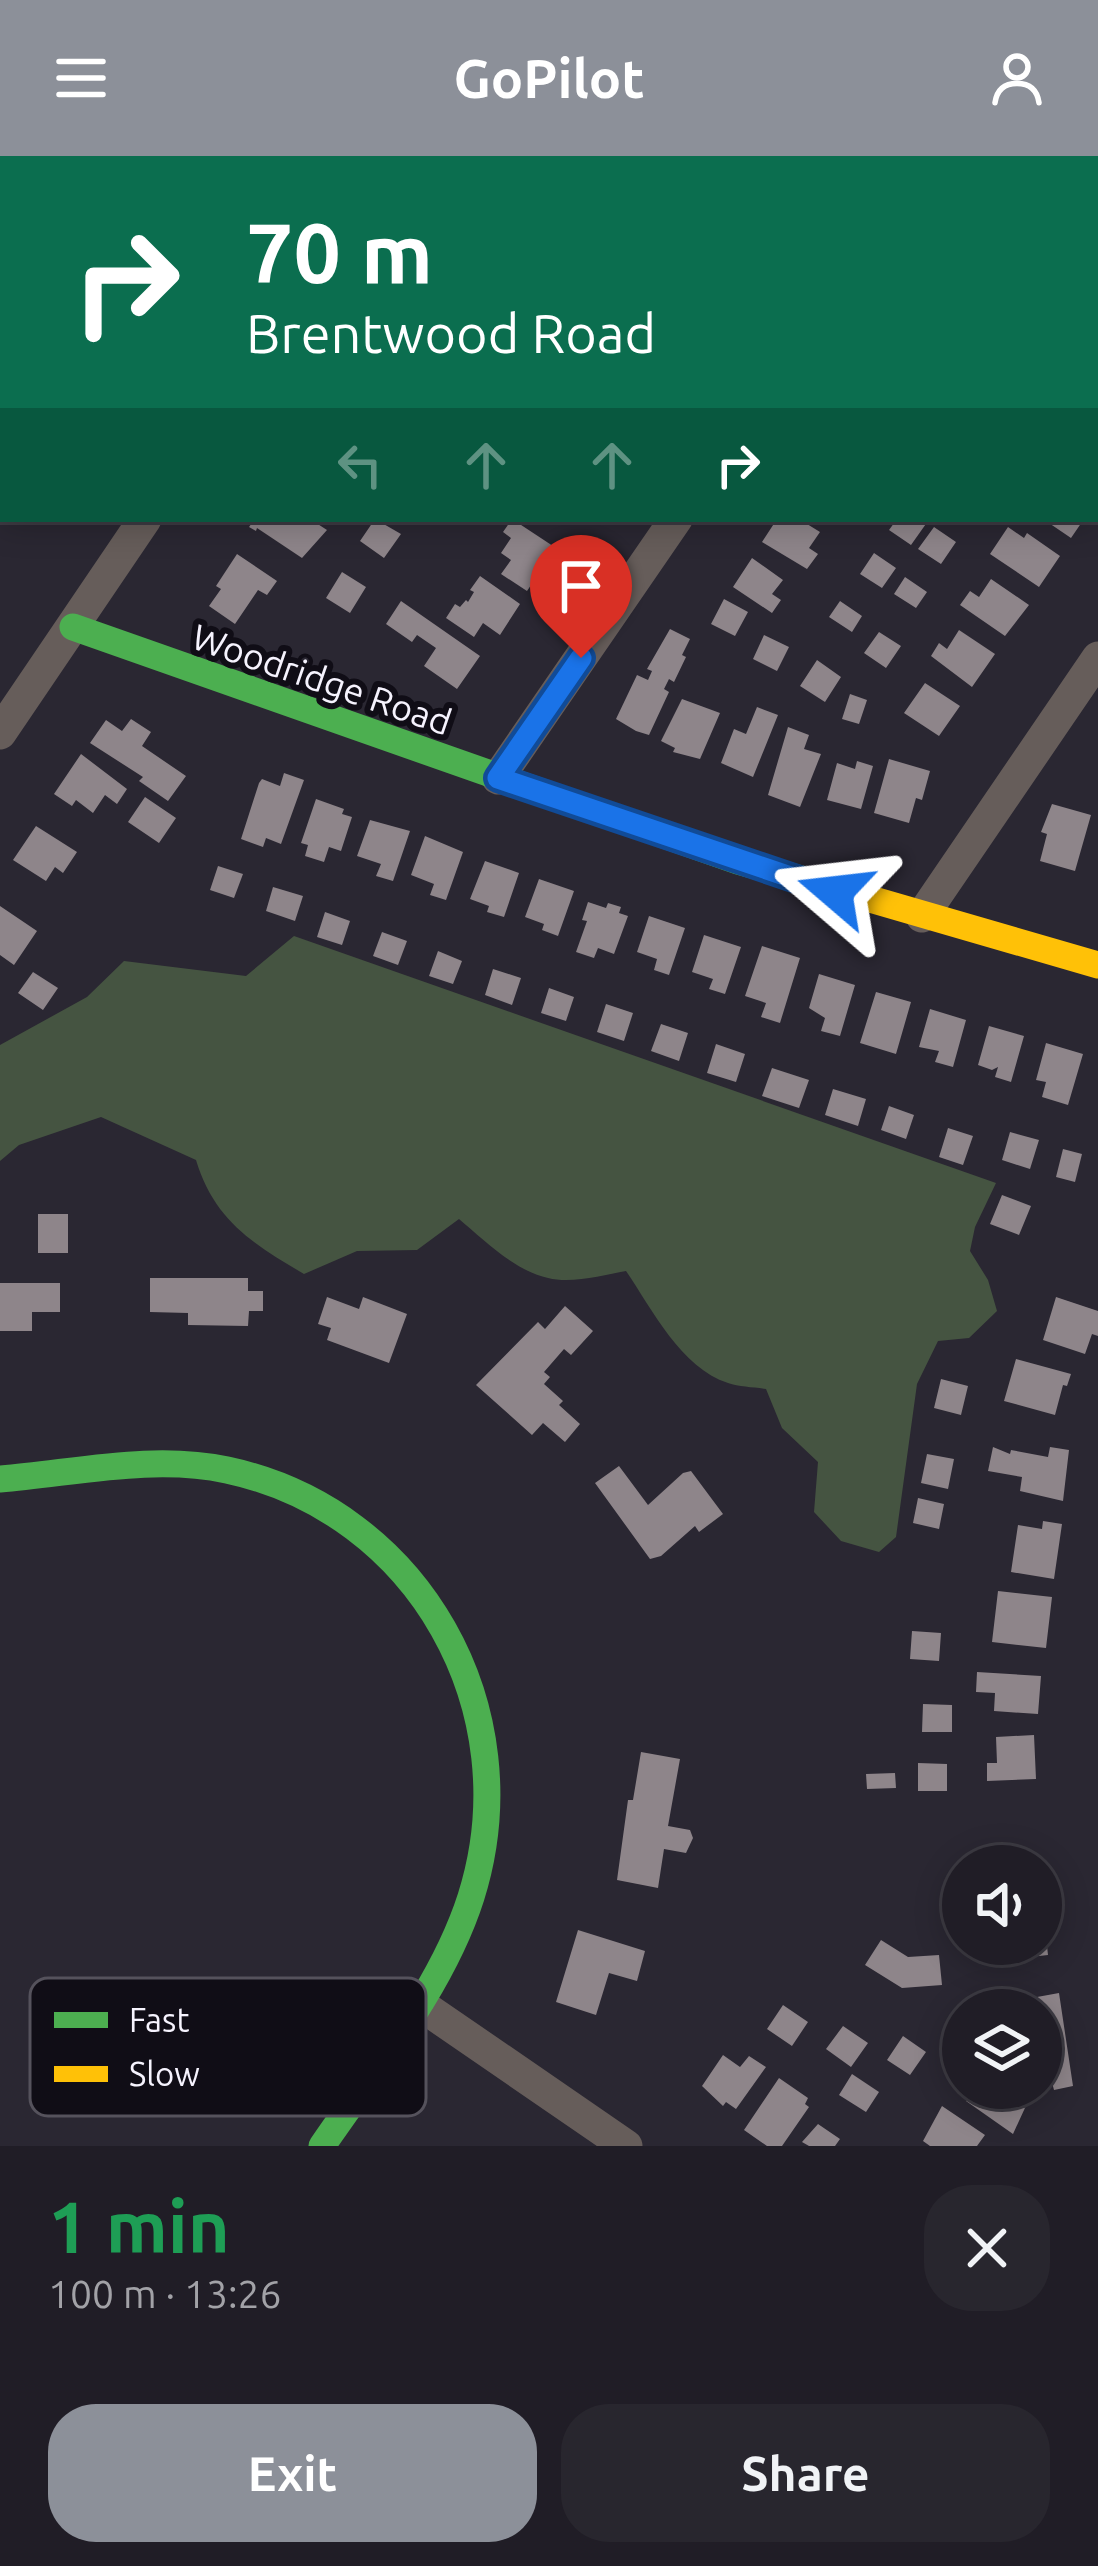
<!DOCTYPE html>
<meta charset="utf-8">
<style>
:root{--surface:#201d26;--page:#28262e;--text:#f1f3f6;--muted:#a2a2a7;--line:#3d3b43;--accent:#8c9099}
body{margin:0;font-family:Ubuntu,sans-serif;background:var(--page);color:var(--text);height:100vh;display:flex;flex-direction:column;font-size:45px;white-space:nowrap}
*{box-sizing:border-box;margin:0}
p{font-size:39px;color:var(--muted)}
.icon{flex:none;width:66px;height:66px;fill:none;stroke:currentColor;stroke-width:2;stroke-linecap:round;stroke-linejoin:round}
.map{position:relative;height:1990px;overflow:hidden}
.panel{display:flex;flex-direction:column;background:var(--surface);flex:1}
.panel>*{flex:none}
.guide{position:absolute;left:0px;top:0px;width:1098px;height:366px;box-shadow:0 6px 30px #0003,0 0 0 3px var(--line);background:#0b6e4f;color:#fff;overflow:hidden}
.tools{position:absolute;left:942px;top:1689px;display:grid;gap:24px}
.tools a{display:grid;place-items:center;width:120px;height:120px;border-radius:50%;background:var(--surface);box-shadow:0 6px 30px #0003,0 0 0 3px var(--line);font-size:60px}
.pin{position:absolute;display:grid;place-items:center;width:102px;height:102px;color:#fff;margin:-123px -51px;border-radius:50% 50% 50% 0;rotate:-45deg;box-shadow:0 0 12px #0007}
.pin .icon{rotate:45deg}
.me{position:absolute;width:132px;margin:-66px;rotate:287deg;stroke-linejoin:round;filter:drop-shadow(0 0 9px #0008)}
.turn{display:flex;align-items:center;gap:42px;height:252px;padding:0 48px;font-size:54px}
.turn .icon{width:156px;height:156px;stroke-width:2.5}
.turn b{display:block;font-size:84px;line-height:102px}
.lanes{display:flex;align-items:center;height:114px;padding:0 48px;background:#0003;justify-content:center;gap:60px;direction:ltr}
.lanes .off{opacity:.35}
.round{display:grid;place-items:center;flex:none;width:126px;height:126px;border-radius:48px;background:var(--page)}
.overview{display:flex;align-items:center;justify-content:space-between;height:204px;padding:0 48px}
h1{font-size:72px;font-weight:700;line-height:90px;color:#1e9e55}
.cta{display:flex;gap:24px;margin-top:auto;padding:24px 48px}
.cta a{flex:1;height:138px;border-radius:48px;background:var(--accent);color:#fff;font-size:48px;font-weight:700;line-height:138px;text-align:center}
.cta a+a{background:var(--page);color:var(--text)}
header{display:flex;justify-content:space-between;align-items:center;height:156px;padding:0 48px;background:var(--accent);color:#fff;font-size:54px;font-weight:700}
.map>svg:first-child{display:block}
</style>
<header><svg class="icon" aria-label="menu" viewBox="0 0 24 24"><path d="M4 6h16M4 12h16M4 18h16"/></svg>GoPilot<svg class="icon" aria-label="person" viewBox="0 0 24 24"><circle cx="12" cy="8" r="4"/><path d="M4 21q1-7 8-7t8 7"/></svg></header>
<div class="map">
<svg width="1098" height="1990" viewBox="0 0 1098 1990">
<rect width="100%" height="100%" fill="#2a2732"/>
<path fill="#455441" d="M294 780 996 1027 975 1071 970 1095 988 1124 997 1155 969 1182 938 1185 917 1228 896 1381 879 1396 841 1385 814 1356 818 1306 782 1272 766 1233C754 1231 739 1231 728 1227 681 1212 652 1153 626 1115 603 1119 572 1128 548 1122 515 1115 484 1084 459 1063L417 1094 357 1095 304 1118C253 1088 214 1064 196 1004L101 961 19 989 0 1005V889L87 841 124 805 246 820Z"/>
<path fill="#8e858a" d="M255 363H310L327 374 302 402 257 372 256 375 249 371Z
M375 363 401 378 384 402 360 385Z
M512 363 556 392 527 435 501 418 511 404 501 397 511 382 503 376Z
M777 363H799L820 376 809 392 818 398 807 413 762 386Z
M897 363H925L928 365 911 389 889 374Z
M1043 363H1084L1071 382Z
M934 371 956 386 941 408 918 393Z
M1008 371 1024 382 1027 377 1060 400 1039 431 990 398Z
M874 397 896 412 882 432 860 418Z
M237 398 277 425 267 439 258 434 235 468 209 450 221 433 216 430Z
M752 402 783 424 772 438 781 444 772 457 733 431Z
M342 416 366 431 350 457 326 442Z
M480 420 520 448 500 479 483 467 474 481 446 462 455 448 460 451 466 444 468 446 474 436 470 434Z
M905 421 927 436 916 452 894 438Z
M991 423 1029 449 1005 480 960 449 970 435 979 441Z
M724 443 748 456 735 480 711 468Z
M401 445 480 500 457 533 424 510 436 492 417 479 412 486 386 468Z
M840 445 862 460 852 476 829 461Z
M670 473 690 483 682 499 686 501 674 526 669 523 664 533 669 536 649 579 636 575 616 563 637 519 648 524 652 515 647 513Z
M959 474 995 498 972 531 931 500 939 487 947 493Z
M879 476 901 490 886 512 864 497Z
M764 479 789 491 777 515 753 503Z
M817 504 841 521 825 546 800 530Z
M925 527 960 550 939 580 904 557Z
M850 538 867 544 859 568 842 563Z
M682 543 720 557 700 603 673 596 675 592 661 585Z
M757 551 778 559 753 621 721 607 734 573 746 578Z
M131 563 151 576 142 590 186 620 168 645 139 625 143 621 90 587 106 564 122 575Z
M788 571 809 579 804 593 821 598 800 651 768 639Z
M81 598 127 633 117 648 105 639 93 657 76 644 72 650 54 638Z
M889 603 930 615 922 644 916 642 909 667 874 657Z
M857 605 873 610 861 653 827 644 837 607 855 613Z
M284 617 304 624 281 688 266 682 263 691 241 683 259 627 262 623 280 630Z
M145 641 176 662 159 687 128 666Z
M316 643 344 653 342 658 352 661 341 695 329 691 324 706 305 700 308 689 301 687Z
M1052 648 1091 659 1075 715 1040 705 1047 678 1041 676Z
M370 664 410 675 393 725 376 720 381 708 357 700Z
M36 670 77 696 63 717 55 711 46 725 13 704Z
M425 680 463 696 446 744 430 739 434 728 411 719Z
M485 705 519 717 504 761 487 756 489 750 470 743Z
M218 710 243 718 234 742 210 734Z
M539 723 574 735 558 780 542 774 544 768 525 761Z
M273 731 303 740 295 765 266 755Z
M588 746 606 752 608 747 621 751 619 757 628 760 614 798 598 792 594 802 576 796 587 765 582 764Z
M0 750 37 775 14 809 0 799Z
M325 756 350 765 342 789 317 781Z
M649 760 685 772 669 819 654 814 657 803 637 796Z
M382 776 407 785 398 809 373 800Z
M704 779 741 791 725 838 709 833 713 823 692 816Z
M762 790 800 802 780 867 761 861 766 847 745 840Z
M438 795 462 805 453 828 429 820Z
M493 813 521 822 512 849 485 839Z
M33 816 58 832 43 854 18 837Z
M819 818 855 829 840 880 821 875 825 862 809 852Z
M549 832 574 841 566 865 541 857Z
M876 836 911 846 896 898 860 887Z
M606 848 633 857 624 885 597 876Z
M930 853 966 864 953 911 935 906 939 895 919 891Z
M661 868 688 877 679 905 651 895Z
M989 870 1024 880 1011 926 995 921 998 911 992 914 978 909Z
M1046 887 1083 898 1068 949 1042 941 1046 926 1036 924Z
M716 888 745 898 736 926 707 917Z
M772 912 809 924 799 952 762 940Z
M833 933 866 943 858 970 825 959Z
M889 950 914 959 906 983 881 974Z
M948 972 973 980 963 1009 939 1001Z
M1010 976 1039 984 1030 1013 1002 1004Z
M1063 993 1082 998 1075 1026 1056 1021Z
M1002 1039 1031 1050 1019 1079 990 1068Z
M38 1058H68V1097H38Z
M150 1122H248V1135H263V1155H249L248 1170 188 1169V1157L150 1156Z
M0 1127H60V1156H32V1175H0Z
M327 1141 359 1153 363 1141 407 1158 389 1207 327 1184 331 1172 318 1168Z
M1056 1141 1098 1155V1180L1092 1178 1085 1198 1043 1184Z
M565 1150 593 1175 571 1199 564 1193 544 1216 550 1221 544 1228 563 1245 559 1249 580 1268 565 1286 543 1267 532 1279 476 1229 538 1166 545 1173Z
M1016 1203 1071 1218 1067 1230 1063 1229 1055 1259 1004 1245Z
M941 1223 968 1230 961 1259 934 1252Z
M993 1291 1010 1298 1011 1294 1048 1301 1050 1291 1069 1294 1063 1345 1020 1335 1022 1321 988 1315Z
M927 1298 954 1303 948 1333 921 1327Z
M619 1310 648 1349 683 1317 691 1315 723 1358 699 1376 695 1370 661 1400 650 1403 595 1327Z
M918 1342 944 1348 939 1373 913 1367Z
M1043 1365 1062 1368 1054 1423 1011 1416 1018 1369 1042 1373Z
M998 1435 1052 1441 1046 1492 992 1486Z
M912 1475 941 1477 939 1505 910 1503Z
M977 1516 1041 1520 1038 1558 994 1555 995 1537 976 1536Z
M923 1548 952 1549V1576H922Z
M1034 1579 1036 1623 987 1625V1607H997L996 1581Z
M641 1596 680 1603 668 1670 690 1674 693 1682 686 1697 664 1693 658 1732 617 1724 628 1644H633Z
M918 1607 947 1608V1635H918Z
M895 1617 896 1632 867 1633 866 1618Z
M1050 1757 1051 1771 1045 1772 1048 1799 1021 1802 1020 1788H1041V1758Z
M578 1774 645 1795 637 1825 609 1817 596 1859 556 1846Z
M881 1784 908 1801 939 1799 942 1829 902 1832 865 1809Z
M1059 1837 1073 1930 1054 1934 1050 1919 1041 1921V1854H1028L1026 1843Z
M783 1849 808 1866 792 1890 767 1873Z
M843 1870 868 1887 851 1911 826 1893Z
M903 1880 926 1896 910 1919 887 1904Z
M723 1899 740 1911 749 1900 766 1911 736 1953 726 1946 723 1950 702 1930Z
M852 1918 879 1936 866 1956 839 1939Z
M779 1922 808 1942 805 1948 809 1951 782 1990H767L744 1974Z
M975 1932H1017L1030 1941 1013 1978 966 1945Z
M942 1950 985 1979 977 1990H930L923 1985Z
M818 1968 840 1983 835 1990H809L802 1986Z"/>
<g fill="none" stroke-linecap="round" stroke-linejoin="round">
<path stroke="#665d5a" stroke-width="33" d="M387 3 389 0
M922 3 924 0
M0 577 145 363
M498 622 676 363
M922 760 1098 502
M418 1847 626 1990"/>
<path stroke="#4caf50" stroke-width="27" d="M73 471 738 705 815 727
M0 1323C74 1317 153 1298 227 1314 419 1355 530 1554 471 1741 442 1832 375 1912 322 1990"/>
<path stroke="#ffc107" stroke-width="27" d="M815 727 1098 809"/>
</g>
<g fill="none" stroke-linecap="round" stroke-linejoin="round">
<g stroke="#114b97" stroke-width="30">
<path id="route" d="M581 502 498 622 835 736"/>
</g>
<use href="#route" stroke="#1a73e8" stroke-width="21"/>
</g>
<g text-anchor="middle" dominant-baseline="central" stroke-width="12" stroke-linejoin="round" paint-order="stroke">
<g font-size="36" fill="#f6f3fe" stroke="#100d16">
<text transform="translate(322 523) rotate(19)">Woodridge Road</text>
</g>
</g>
<rect x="30" y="1822" width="396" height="138" rx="18" fill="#100d16" stroke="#55525c" stroke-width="3"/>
<rect x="54" y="1856" width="54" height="16" fill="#4caf50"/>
<rect x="54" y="1910" width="54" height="16" fill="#ffc107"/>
<g font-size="33" fill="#f6f3fe">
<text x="129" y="1876">Fast</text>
<text x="129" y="1930">Slow</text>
</g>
</svg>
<div class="tools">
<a><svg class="icon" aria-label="sound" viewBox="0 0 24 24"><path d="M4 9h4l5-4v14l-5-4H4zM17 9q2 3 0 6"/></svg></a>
<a><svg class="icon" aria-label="layers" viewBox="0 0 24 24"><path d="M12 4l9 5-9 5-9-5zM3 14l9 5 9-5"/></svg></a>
</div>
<div class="pin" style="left:581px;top:502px;background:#d93025"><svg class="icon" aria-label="arrive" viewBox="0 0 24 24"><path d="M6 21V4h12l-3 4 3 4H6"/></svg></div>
<svg class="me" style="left:835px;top:736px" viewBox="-20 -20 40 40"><path d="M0-17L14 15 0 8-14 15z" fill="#1a73e8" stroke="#fff" stroke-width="4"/></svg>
<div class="guide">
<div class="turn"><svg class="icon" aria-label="right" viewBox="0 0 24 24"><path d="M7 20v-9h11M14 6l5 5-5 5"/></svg><div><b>70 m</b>Brentwood Road</div></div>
<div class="lanes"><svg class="icon off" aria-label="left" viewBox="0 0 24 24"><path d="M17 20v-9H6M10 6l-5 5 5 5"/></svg><svg class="icon off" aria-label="ahead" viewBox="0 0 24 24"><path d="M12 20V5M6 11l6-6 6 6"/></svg><svg class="icon off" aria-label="ahead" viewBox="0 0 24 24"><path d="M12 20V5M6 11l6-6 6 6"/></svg><svg class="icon" aria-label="right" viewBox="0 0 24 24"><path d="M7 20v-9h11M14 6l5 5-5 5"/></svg></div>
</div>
</div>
<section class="panel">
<div class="overview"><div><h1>1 min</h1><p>100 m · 13:26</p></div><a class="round"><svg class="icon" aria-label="close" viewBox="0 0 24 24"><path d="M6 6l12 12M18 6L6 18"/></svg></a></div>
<div class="cta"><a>Exit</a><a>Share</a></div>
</section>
